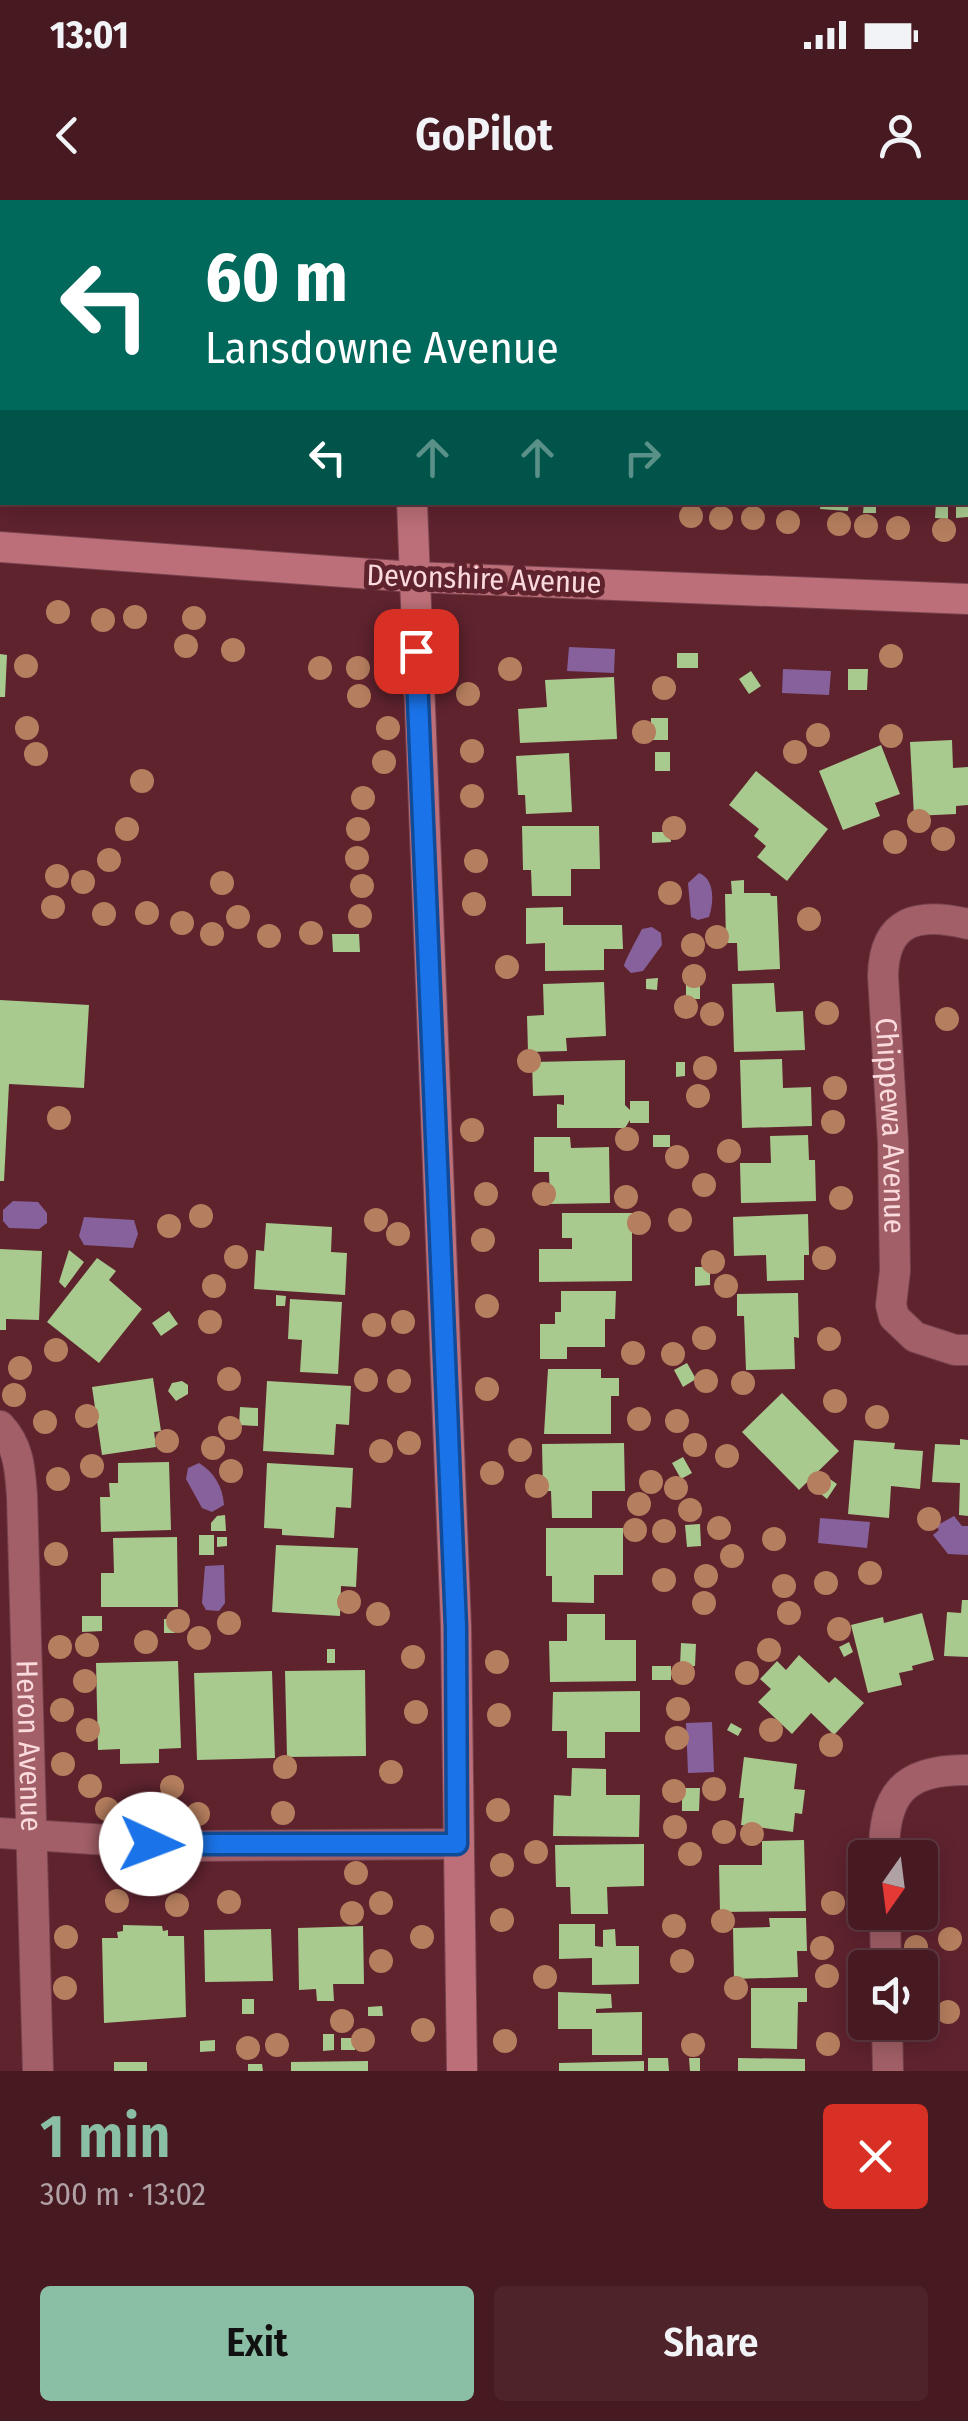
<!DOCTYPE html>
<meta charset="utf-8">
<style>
:root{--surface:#471a22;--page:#4e232a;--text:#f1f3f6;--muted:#b0a1a5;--line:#5f3840;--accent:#8abfa5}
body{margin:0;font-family:"Fira Sans Condensed",sans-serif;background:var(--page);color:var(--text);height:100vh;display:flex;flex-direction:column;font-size:38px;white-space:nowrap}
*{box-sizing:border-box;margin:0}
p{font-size:32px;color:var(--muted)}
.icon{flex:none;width:55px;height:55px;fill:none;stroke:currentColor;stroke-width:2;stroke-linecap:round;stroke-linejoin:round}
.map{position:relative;height:1871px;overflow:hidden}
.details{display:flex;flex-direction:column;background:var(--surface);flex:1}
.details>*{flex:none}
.guide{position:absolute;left:0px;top:0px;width:970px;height:305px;box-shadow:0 5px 25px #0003,0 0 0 2px var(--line);background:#00695c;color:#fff;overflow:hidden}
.needle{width:65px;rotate:194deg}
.fabs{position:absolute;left:848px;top:1640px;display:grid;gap:20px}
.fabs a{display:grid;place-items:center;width:90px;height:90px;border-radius:10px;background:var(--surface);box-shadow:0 5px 25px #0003,0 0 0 2px var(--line);font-size:50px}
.pin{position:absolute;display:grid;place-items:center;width:85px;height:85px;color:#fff;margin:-42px;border-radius:20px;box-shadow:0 5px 15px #0006}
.me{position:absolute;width:110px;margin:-55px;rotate:92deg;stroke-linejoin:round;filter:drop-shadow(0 0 8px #0008)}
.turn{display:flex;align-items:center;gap:35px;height:210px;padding:0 40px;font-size:45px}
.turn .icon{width:130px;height:130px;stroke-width:2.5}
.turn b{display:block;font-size:70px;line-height:85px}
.lanes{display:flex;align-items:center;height:95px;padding:0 40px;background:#0003;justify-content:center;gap:50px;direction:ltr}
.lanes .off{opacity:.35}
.round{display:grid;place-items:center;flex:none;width:105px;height:105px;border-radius:10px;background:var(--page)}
.summary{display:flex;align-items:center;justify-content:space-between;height:170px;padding:0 40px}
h1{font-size:60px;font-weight:600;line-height:75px;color:var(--accent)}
.action{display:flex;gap:20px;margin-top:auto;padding:20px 40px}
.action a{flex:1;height:115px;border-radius:10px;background:var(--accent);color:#111;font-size:40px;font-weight:600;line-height:115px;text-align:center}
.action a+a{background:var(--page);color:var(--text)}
.status{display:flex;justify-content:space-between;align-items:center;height:70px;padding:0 50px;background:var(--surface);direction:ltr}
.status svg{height:28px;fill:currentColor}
header{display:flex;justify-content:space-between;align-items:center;height:130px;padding:0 40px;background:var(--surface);font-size:45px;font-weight:600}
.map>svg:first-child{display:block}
</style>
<div class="status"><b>13:01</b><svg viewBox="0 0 49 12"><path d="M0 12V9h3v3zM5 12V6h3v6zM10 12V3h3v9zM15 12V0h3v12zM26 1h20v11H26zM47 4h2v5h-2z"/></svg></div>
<header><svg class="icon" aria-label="back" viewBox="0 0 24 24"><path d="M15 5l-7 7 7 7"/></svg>GoPilot<svg class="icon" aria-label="person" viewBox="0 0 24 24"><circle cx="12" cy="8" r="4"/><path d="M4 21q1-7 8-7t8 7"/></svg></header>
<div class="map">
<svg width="968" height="1871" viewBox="0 0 968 1871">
<rect width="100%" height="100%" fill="#5f232e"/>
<path fill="#86619c" d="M569 447 615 449 614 473 567 471Z
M783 469 831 471 829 495 782 493Z
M699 673C715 679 714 702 709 717L698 720 691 717 688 683Z
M652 727 661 733 662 745 643 771 631 773 624 766C625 760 639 735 642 729Z
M13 1001 38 1002 47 1013V1023L39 1029 9 1028 3 1021V1010Z
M84 1017 134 1020 138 1034 133 1048 84 1045 79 1036Z
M199 1263C214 1272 223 1287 224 1305L212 1312 202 1308 186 1279 188 1268Z
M954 1316 962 1326H968V1355L948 1354 933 1335 939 1330 936 1326Z
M820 1318 870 1322 867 1348 818 1343Z
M224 1365 225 1403 219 1411 206 1410 202 1403 205 1366Z
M712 1522 714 1572 688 1573 686 1523Z"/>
<path fill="#a8ca8f" d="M821 302H849L848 311 820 309Z
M864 302H876V313H863Z
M936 302H948V319L935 318Z
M956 302H968V317L956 318Z
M677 453H698V468H677Z
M0 454 7 455 5 497H0Z
M848 469H868L867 490H848Z
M751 471 761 486 749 494 739 479Z
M614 477 617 539 520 543 518 509 547 507 545 480Z
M651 518H668V540H651Z
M952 540 953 568 968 567V605L956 606V614L914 616 910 542Z
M881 545 900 594 875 603 880 616 843 630 819 571Z
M655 552H670V571H655Z
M569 553 572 612 526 614 525 595H518L516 556Z
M756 571 828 629 787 681 757 657 766 646 754 636 759 629 729 605Z
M522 626H599L600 669H571V696H532L531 670H523Z
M652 632H670L671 642 652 643Z
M744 680V693H770L771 696H777L780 769 738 771 737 743H726L725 694H732L731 681Z
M563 707V725H622L623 749H604V770L545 771V743L526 744V708Z
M332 734H359L360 752H333Z
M658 778 657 790 646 789V779Z
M604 782 606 836 566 838 567 851 528 852 527 816 544 815 543 784Z
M686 782H700V799H686Z
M774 783 776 812 803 811 805 850 734 852 732 784Z
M0 800 89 805 84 888 9 884 4 981H0Z
M782 859 783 888 811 887 812 926 742 928 740 860Z
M625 860V905L630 910V901H649V923H630V920L625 928H557V904L564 905V895L533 896 532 862Z
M676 862H685V876L676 877Z
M653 935H670V947H653Z
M808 935 809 960H815L816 1001 741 1003 740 963H771L770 936Z
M534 937H570L571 948 609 947 610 1003 550 1004 549 972H534Z
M562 1013H632V1081L539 1082V1049H572V1038H562Z
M808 1014 809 1055H804V1080L767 1081 766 1055 734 1056 733 1017Z
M266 1023 332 1027 331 1052 347 1053 345 1095 254 1089 256 1050 264 1051Z
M0 1049 42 1051 39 1120 6 1119V1130H0Z
M69 1050 84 1062 65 1088 59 1082Z
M97 1058 116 1071 109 1080 142 1109 99 1163 47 1122Z
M695 1067H710V1085L695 1086Z
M561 1091H616L615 1119H605V1147H567V1159H540V1124H555V1112H561Z
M798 1093 799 1138 794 1137 795 1169 746 1170 744 1116H737V1094Z
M276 1095 286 1096 285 1106H276Z
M290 1099 342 1102 338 1174 300 1172 302 1140 288 1139Z
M169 1111 178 1124 161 1136 152 1123Z
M687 1163 696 1179 683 1187 674 1170Z
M548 1169H601V1178H619V1196H611V1234H544Z
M153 1178 161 1231 154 1232 156 1247 102 1255 92 1187Z
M182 1181 188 1185V1194L176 1201 168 1191 172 1183Z
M267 1181 351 1186 349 1225 336 1224 334 1255 263 1251Z
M782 1193 839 1251 799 1290 742 1232Z
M240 1207 258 1208V1226L239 1225Z
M960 1239 968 1240V1316L959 1315 960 1283 932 1282 935 1244 960 1245Z
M854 1240 895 1243 894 1249 923 1251 920 1289 891 1286 889 1318 848 1314Z
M624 1243 625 1291H592V1318H552L551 1291H543L542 1244Z
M683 1257 692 1273 681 1279 672 1263Z
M169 1262 171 1330 101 1332 100 1297H110L109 1283H118V1263Z
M267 1263 353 1268 351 1308 336 1307 334 1338 282 1335V1329L264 1328Z
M827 1277 837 1284 827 1299 817 1291Z
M225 1315 226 1331H211V1323L217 1316Z
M700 1324 701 1346 687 1347 685 1325Z
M546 1328H623V1375H594V1403L552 1402V1376H546Z
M199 1335H214V1355H199Z
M177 1337 178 1407H101V1373H114L113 1338Z
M217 1337H227V1346L217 1347Z
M276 1345 358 1348 356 1387 341 1386 340 1416 272 1412Z
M962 1400H968V1457L944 1456 947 1412 961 1413Z
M922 1413 934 1460 912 1466 913 1470 899 1473 902 1485 868 1493 851 1425 883 1417 884 1423Z
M567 1414H605V1440H636V1481L550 1482 549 1441H567Z
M82 1416H102V1431L82 1432Z
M164 1419H175V1433H164Z
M849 1442 853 1452 844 1457 839 1447Z
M681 1443 696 1444 695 1466H680Z
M327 1449H335V1463H327Z
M799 1455 829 1483 835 1477 864 1503 834 1535 811 1513 792 1534 758 1502 771 1489 760 1479 777 1461 786 1470Z
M178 1461 181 1548 159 1549V1563L120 1564V1549L98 1550 96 1463Z
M652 1466H671V1480H652Z
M365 1470 366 1556 287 1557 285 1471Z
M272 1471 275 1558 197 1560 194 1473Z
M640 1491V1532H605V1558H567V1531H552L553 1492Z
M731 1523 742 1529 738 1536 727 1530Z
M744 1557 797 1564 794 1589 805 1590 802 1614 795 1613 793 1632 741 1625 744 1598H739Z
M572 1568 606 1569V1595H640L639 1637 553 1636 554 1595 571 1596Z
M682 1588H700L699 1611H682Z
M804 1640 806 1711 720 1712 719 1665H762V1641Z
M644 1644V1686L607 1687 608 1714H571L570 1687H556L555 1645Z
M769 1718H806L807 1751H797L798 1777 734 1779 733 1728 770 1727Z
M559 1724H595V1746L603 1747V1730L615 1729 616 1746H639V1784L592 1785V1758L559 1759Z
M123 1725 162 1726 163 1731 168 1730V1736H184L186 1817 104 1823 102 1738H118L117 1732 123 1731Z
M363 1726 364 1784H333L334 1801H317L316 1789 299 1790 298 1728Z
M271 1729 273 1781 205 1782 204 1730Z
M751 1788H807V1802H798L797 1849 751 1848Z
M558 1792 611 1794 612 1808 596 1809V1813L642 1812V1855H592V1829H558Z
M242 1799H254V1814H242Z
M382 1806 383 1816H368V1807Z
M323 1834H334V1850L323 1851Z
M341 1838H355V1850H341Z
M215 1840V1851L200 1852V1841Z
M648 1858H668L669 1871H648Z
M689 1858H700V1871H690Z
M738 1858 805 1859V1871H738Z
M368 1861V1871H291V1862Z
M644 1861V1871H559V1863Z
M114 1862H147V1871H114Z
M248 1864H262L263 1871H248Z"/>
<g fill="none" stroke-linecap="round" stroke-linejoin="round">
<g stroke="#76424e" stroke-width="32">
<g id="minor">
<path d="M0 28H2"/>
<path id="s1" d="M968 724C919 712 884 719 883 776L893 942 895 1071 891 1105 894 1117 915 1137 955 1150H968"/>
<path id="s2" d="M0 1226C19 1246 20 1269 22 1296L38 1871"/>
<path d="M0 1633 200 1646 457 1644"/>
<path d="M884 1658C883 1594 903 1569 968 1570"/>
<path d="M885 1712 886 1768"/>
<path d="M887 1822 888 1871"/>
</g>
</g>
<g stroke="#76424e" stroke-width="32">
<path id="major" d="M420 2V0
M412 302 456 1427 462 1871
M0 347 413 377 968 399"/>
</g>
<use href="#minor" stroke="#a25f67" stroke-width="30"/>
<use href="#major" stroke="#bc6f78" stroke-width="30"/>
</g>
<g fill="#b57e5e">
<circle cx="691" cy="316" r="12"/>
<circle cx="721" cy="318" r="12"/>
<circle cx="753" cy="318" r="12"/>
<circle cx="788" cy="322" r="12"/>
<circle cx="839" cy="324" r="12"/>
<circle cx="866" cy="326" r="12"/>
<circle cx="898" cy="328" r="12"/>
<circle cx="944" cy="330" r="12"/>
<circle cx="58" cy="412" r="12"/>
<circle cx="135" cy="417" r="12"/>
<circle cx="194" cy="418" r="12"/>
<circle cx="103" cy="420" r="12"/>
<circle cx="186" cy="446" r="12"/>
<circle cx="233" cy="450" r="12"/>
<circle cx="891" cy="456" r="12"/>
<circle cx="26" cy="466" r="12"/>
<circle cx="320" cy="468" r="12"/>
<circle cx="358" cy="468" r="12"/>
<circle cx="510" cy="469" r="12"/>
<circle cx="664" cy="488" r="12"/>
<circle cx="468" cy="494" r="12"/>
<circle cx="359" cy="496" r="12"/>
<circle cx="27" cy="528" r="12"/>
<circle cx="388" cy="528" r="12"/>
<circle cx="644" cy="532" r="12"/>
<circle cx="818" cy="535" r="12"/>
<circle cx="891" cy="536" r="12"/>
<circle cx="472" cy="551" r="12"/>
<circle cx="795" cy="552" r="12"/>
<circle cx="36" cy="554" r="12"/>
<circle cx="384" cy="562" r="12"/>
<circle cx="142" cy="581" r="12"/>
<circle cx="472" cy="596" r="12"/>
<circle cx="363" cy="598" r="12"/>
<circle cx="919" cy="621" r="12"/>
<circle cx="674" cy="628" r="12"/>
<circle cx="127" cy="629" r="12"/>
<circle cx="358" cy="629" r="12"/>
<circle cx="943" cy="639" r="12"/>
<circle cx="895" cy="642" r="12"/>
<circle cx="357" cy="658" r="12"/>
<circle cx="109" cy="660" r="12"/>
<circle cx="476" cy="661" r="12"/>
<circle cx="57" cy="676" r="12"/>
<circle cx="83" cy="682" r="12"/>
<circle cx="222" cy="683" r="12"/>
<circle cx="362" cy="686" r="12"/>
<circle cx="670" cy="693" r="12"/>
<circle cx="474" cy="704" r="12"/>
<circle cx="53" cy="707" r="12"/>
<circle cx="147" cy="713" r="12"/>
<circle cx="104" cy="714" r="12"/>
<circle cx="360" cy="716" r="12"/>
<circle cx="238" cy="717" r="12"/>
<circle cx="809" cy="719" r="12"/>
<circle cx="182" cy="723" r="12"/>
<circle cx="311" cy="733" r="12"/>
<circle cx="212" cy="734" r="12"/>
<circle cx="269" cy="736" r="12"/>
<circle cx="717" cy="737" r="12"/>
<circle cx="693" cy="745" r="12"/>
<circle cx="507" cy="767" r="12"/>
<circle cx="694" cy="776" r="12"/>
<circle cx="686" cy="807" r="12"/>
<circle cx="827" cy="813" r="12"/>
<circle cx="712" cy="814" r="12"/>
<circle cx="947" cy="819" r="12"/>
<circle cx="529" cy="861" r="12"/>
<circle cx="705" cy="868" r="12"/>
<circle cx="835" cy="888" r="12"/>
<circle cx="698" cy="896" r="12"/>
<circle cx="59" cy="918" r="12"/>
<circle cx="833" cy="922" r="12"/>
<circle cx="472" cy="930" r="12"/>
<circle cx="627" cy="939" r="12"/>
<circle cx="729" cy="951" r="12"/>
<circle cx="677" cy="957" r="12"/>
<circle cx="704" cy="985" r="12"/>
<circle cx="486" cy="994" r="12"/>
<circle cx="544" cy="994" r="12"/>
<circle cx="626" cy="997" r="12"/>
<circle cx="841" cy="998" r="12"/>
<circle cx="201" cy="1016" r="12"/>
<circle cx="376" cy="1020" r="12"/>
<circle cx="680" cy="1020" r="12"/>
<circle cx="639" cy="1023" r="12"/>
<circle cx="169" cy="1026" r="12"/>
<circle cx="398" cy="1034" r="12"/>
<circle cx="483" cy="1040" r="12"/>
<circle cx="236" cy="1057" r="12"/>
<circle cx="824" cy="1058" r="12"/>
<circle cx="713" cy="1062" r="12"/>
<circle cx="214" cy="1086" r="12"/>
<circle cx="726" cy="1086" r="12"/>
<circle cx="487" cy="1106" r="12"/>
<circle cx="210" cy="1122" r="12"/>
<circle cx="403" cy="1122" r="12"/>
<circle cx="374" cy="1125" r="12"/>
<circle cx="704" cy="1138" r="12"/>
<circle cx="829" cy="1139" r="12"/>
<circle cx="56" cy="1150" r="12"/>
<circle cx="633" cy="1153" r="12"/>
<circle cx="673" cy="1154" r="12"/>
<circle cx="20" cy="1168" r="12"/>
<circle cx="229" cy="1179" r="12"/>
<circle cx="366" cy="1180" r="12"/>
<circle cx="399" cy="1181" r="12"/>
<circle cx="706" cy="1181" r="12"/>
<circle cx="743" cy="1183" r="12"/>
<circle cx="487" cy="1189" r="12"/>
<circle cx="14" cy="1195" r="12"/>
<circle cx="835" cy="1201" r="12"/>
<circle cx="87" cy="1216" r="12"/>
<circle cx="877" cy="1217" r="12"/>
<circle cx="639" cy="1219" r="12"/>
<circle cx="677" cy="1221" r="12"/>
<circle cx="45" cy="1222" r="12"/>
<circle cx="230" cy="1228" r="12"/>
<circle cx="167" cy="1241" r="12"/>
<circle cx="409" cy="1243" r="12"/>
<circle cx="695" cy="1245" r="12"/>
<circle cx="213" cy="1248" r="12"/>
<circle cx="520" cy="1250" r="12"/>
<circle cx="381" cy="1251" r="12"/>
<circle cx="727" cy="1256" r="12"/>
<circle cx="92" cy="1266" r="12"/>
<circle cx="231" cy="1271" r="12"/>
<circle cx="492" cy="1273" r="12"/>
<circle cx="58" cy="1279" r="12"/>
<circle cx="651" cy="1282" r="12"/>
<circle cx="819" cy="1283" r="12"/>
<circle cx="537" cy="1286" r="12"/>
<circle cx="676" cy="1288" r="12"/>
<circle cx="639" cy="1304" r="12"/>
<circle cx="690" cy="1310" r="12"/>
<circle cx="929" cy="1319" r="12"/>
<circle cx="719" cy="1328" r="12"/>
<circle cx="635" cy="1330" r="12"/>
<circle cx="664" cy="1331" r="12"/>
<circle cx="774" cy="1339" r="12"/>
<circle cx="56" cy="1354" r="12"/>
<circle cx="732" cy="1356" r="12"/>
<circle cx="870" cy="1373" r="12"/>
<circle cx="706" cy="1376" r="12"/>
<circle cx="664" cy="1380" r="12"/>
<circle cx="826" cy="1383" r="12"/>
<circle cx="784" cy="1386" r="12"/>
<circle cx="349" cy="1402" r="12"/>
<circle cx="704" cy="1403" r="12"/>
<circle cx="789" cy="1413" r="12"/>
<circle cx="378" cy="1414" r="12"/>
<circle cx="178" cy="1421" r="12"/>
<circle cx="229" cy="1423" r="12"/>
<circle cx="839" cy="1429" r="12"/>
<circle cx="199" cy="1438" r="12"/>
<circle cx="146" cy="1442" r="12"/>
<circle cx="87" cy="1445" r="12"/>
<circle cx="60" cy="1447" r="12"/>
<circle cx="769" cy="1450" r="12"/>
<circle cx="413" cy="1457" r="12"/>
<circle cx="497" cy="1462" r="12"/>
<circle cx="683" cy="1473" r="12"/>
<circle cx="747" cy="1473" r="12"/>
<circle cx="85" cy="1481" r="12"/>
<circle cx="678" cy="1509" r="12"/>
<circle cx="62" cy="1510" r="12"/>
<circle cx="416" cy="1512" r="12"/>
<circle cx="499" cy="1515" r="12"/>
<circle cx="88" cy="1530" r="12"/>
<circle cx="771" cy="1530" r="12"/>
<circle cx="677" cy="1538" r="12"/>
<circle cx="831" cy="1545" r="12"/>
<circle cx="63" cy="1564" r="12"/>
<circle cx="285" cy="1567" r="12"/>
<circle cx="391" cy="1572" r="12"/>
<circle cx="90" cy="1586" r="12"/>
<circle cx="172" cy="1587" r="12"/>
<circle cx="714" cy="1589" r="12"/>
<circle cx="674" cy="1591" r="12"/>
<circle cx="107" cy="1609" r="12"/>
<circle cx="498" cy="1610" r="12"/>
<circle cx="283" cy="1613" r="12"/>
<circle cx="198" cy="1614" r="12"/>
<circle cx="675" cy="1627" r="12"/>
<circle cx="724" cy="1632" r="12"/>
<circle cx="752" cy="1634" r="12"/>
<circle cx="536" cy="1652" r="12"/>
<circle cx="690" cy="1654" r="12"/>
<circle cx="502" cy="1665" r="12"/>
<circle cx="356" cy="1673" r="12"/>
<circle cx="117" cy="1701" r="12"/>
<circle cx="229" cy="1702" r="12"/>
<circle cx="381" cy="1703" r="12"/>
<circle cx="833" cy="1703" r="12"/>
<circle cx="177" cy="1705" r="12"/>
<circle cx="352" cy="1713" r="12"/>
<circle cx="502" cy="1720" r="12"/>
<circle cx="723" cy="1721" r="12"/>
<circle cx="674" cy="1726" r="12"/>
<circle cx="66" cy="1737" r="12"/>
<circle cx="422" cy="1737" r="12"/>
<circle cx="950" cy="1739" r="12"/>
<circle cx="916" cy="1747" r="12"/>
<circle cx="822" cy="1748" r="12"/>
<circle cx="381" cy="1761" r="12"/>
<circle cx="682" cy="1761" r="12"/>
<circle cx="827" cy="1776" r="12"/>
<circle cx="545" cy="1777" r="12"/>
<circle cx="65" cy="1788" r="12"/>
<circle cx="736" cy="1788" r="12"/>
<circle cx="948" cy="1812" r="12"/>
<circle cx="342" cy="1821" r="12"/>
<circle cx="423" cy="1830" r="12"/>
<circle cx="363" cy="1840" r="12"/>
<circle cx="505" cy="1841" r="12"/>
<circle cx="828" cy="1844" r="12"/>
<circle cx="277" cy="1845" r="12"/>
<circle cx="693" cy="1845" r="12"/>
<circle cx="248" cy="1848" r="12"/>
</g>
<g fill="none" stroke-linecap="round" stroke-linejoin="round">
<g stroke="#114b97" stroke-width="25">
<path id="route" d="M151 1644H457L456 1427 416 451"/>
</g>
<use href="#route" stroke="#1a73e8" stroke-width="18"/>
</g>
<g text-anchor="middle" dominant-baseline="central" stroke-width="10" stroke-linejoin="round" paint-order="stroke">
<g font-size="30" fill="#fadadd" stroke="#5f232e">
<text transform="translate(484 379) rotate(2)">Devonshire Avenue</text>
<text stroke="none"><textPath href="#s1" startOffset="272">Chippewa Avenue</textPath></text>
<text stroke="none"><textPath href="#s2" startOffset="325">Heron Avenue</textPath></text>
</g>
</g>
</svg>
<div class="fabs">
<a><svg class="needle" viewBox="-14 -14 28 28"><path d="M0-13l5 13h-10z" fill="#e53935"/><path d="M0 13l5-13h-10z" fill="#b0a1a5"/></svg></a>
<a><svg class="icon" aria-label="sound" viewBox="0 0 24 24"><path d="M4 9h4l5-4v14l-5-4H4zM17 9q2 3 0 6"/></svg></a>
</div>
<div class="pin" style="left:416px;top:451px;background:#d93025"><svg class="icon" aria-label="arrive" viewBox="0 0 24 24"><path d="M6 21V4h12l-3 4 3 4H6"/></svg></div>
<svg class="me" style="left:151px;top:1644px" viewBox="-20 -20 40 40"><circle r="19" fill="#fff"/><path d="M0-13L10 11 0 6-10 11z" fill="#1a73e8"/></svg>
<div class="guide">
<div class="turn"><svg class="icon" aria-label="left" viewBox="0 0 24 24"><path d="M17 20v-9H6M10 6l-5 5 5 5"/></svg><div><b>60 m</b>Lansdowne Avenue</div></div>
<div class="lanes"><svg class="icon" aria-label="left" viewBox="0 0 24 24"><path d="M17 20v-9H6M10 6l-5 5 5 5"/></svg><svg class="icon off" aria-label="ahead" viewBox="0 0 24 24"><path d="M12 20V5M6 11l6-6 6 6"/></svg><svg class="icon off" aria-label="ahead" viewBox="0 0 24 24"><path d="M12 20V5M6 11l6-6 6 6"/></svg><svg class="icon off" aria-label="right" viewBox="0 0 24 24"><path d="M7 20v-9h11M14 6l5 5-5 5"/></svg></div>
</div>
</div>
<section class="details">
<div class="summary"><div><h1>1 min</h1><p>300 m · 13:02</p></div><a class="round" style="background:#d93025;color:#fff"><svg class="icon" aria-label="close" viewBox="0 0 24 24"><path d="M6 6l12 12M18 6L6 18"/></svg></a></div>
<div class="action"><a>Exit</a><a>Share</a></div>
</section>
